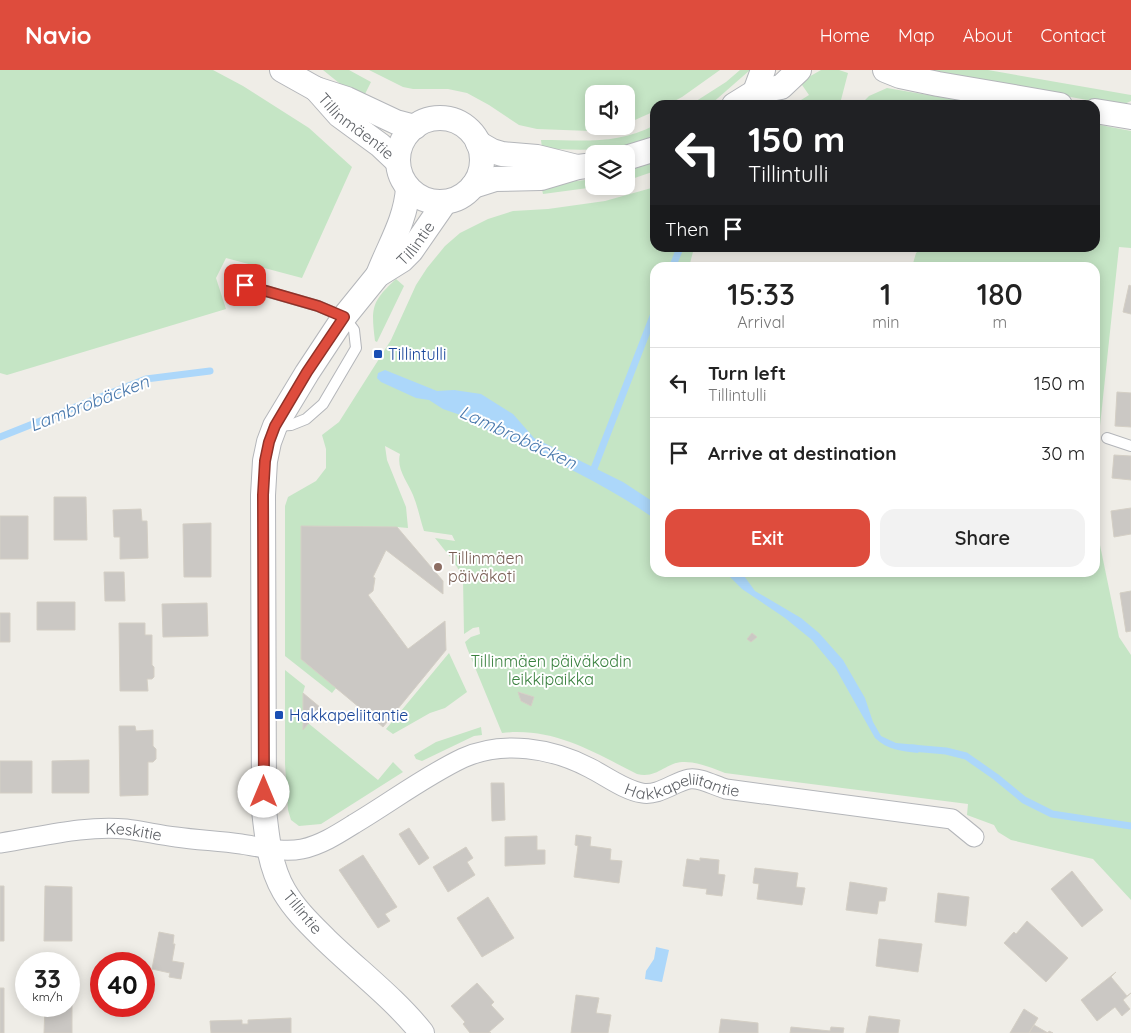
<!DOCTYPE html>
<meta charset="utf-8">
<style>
:root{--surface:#fff;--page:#f2f2f2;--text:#222;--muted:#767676;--line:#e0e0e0;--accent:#de4c3d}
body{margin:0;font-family:Quicksand,sans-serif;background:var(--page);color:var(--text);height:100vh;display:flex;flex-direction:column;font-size:19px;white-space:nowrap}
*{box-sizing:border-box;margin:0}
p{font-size:16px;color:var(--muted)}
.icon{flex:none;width:28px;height:28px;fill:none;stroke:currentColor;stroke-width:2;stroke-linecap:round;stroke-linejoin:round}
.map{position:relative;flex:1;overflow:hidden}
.side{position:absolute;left:650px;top:192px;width:450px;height:315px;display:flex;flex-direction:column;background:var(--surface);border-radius:15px;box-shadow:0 2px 12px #0003}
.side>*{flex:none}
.banner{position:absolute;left:650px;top:30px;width:450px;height:152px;border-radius:15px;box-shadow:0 2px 12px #0003;background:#202124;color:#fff;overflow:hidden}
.fabs{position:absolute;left:585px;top:15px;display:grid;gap:10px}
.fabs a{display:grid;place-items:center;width:50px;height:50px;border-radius:10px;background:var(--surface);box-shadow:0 2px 12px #0003;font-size:25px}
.speed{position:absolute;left:15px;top:882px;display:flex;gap:10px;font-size:25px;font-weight:700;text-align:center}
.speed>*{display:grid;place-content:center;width:65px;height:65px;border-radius:50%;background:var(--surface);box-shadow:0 2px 12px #0003;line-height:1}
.speed small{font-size:12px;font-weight:400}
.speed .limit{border:8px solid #d22;background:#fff;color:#111}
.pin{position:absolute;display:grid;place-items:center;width:42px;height:42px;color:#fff;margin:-21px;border-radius:10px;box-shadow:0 2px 8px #0006}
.me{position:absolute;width:55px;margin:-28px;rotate:0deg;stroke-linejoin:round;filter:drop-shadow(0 0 4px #0008)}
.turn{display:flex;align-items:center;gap:18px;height:105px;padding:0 15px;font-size:22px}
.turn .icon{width:65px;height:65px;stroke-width:2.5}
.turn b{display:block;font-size:35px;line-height:42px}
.then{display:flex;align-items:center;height:48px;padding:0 15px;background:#0003;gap:10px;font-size:19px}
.eta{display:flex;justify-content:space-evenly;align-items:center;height:85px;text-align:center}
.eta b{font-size:30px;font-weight:600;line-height:35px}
.primary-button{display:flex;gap:10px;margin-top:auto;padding:10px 15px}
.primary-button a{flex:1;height:58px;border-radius:15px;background:var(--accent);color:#fff;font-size:20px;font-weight:600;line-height:58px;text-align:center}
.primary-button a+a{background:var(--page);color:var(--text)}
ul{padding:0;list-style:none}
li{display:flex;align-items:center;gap:15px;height:70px;padding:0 15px;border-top:1px solid var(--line)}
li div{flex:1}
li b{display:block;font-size:19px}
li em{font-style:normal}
header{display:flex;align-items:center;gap:30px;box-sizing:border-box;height:70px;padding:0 25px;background:var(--accent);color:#fff}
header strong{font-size:24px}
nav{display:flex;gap:28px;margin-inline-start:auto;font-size:18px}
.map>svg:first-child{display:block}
</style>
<header>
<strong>Navio</strong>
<nav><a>Home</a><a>Map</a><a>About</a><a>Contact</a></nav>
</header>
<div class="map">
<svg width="1131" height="963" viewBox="0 0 1131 963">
<rect width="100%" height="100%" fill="#efede7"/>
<path fill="#c5e5c5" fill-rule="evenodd" d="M0 0H213L243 16 309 58 352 97 302 208 226 188 216 208 226 239 7 305 0 303Z
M323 0H349L371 12 363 28 344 17Z
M369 0H720L682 27 667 35H655V41L626 54V24H594V56H615L590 61 537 59 519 55 489 35 467 23 448 19H413L403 17Z
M740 0H750L710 35H690L726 12Z
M821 0H839L848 3 841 30 838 35H793L809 25 800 12Z
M922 0H988L1131 25V31L1120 36Z
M887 18 986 35H860L869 26Z
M1095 54 1131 61V178L1119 177 1095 403V198L912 197 916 183 921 178H1095Z
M655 55V65C617 82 583 81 542 78L541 70C583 70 617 75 655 55Z
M655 91V101L626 111V101Z
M594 109V116H603L543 124 541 115Z
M655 117V178H694L689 197 655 198V502H1095V451L1119 567 1131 585V830L1093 789 1011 770 998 762 994 755 967 745 968 734 725 703C712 698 696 691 682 692 665 693 657 709 637 704 593 682 554 657 502 663L467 578 465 572 471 567 480 564 479 557 473 558 464 564 463 509C457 493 445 481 435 468L455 471 452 465 424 461C420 449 418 437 413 425 408 412 396 399 400 384L385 376 387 390 406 437 408 458 397 457 301 456V589L336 618 332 623 285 586V436L288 427 316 411 326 398V379L322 365 339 352 391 270 416 215 427 198 445 176 460 163 488 149 513 141 548 139 605 131ZM519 622 534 627 531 635 521 631Z
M396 209 404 216 377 272 375 271C371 238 371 232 396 209Z
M449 583 467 622 445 638 430 643 393 664 386 659Z
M285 600 305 616 303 623V659L308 653 378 710 393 692 403 702 321 754 299 756 291 750 288 740 285 694Z
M481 657 482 665 474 666 422 691 416 689 414 685 436 672Z"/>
<path fill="#acd7fa" d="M385 300 437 321 454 320 481 324 513 344 534 368 623 412 655 433V449C599 410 538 383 476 355L469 348 443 339 429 330 416 328 381 312 377 308 378 303Z
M726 503H742L755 521 801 548 819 563 843 590 865 628 873 652 881 666 896 673 918 675 921 679 918 683C901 681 888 680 875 668L836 599 812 570 785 548 742 519Z
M656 877 669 880 662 912 645 909 646 901 654 889Z"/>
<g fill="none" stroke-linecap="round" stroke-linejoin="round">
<path stroke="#acd7fa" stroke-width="7" d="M672 198 680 178
M0 367 146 309 210 301
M593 401 655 241
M912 678 946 681 966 686 996 707 1024 730 1052 744 1131 756"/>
</g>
<path fill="#cbc8c4" stroke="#d4cfc5" d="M1129 215 1131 216V244L1123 242Z
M1117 322 1131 323V357L1115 356Z
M1114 385 1131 386V410L1112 408Z
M54 427H86L87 470H54Z
M1131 438V464L1114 467 1111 441Z
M141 439 142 451H147L148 488 120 489V467H114L113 440Z
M0 446H28V489H0Z
M211 453V507H184L183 454Z
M301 456 397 457 443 511V524L386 480 373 507 375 508 373 521 368 525 408 579 445 551 446 580 383 657 301 589Z
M104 502H124L125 531H105Z
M1131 521V561L1126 562 1120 523Z
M37 532H75V560H37Z
M207 533 208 566 163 567 162 534Z
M0 543H10V572H0Z
M119 553H145V565H152V595L154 597V607L152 609H147L148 621H120Z
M752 563 757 567 751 572 747 569Z
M518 622 534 627 531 636 521 631Z
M303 623 321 638 303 660Z
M119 656H135L136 661 153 660V676L156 679V689L153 692H148V725L120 726Z
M89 690V723H52V691Z
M0 691H32V723H0Z
M491 713H504L505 750 492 751Z
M409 758 429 788 419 795 399 764Z
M576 765 591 767 590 776 611 779 610 790 622 791 619 813 574 807 578 776 575 775Z
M537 766V780H545V794L505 796V767Z
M466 777 473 788 467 792 475 805 448 822 433 797Z
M363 785 397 837 385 844 390 851 378 858 339 800Z
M700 788 719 790 718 804 725 805 722 826 706 824 707 819 683 816 687 789 700 791Z
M755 798 798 803 796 817 805 818 802 835 757 829 759 814 753 813Z
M1072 801 1103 840 1082 857 1051 819Z
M850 812 887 818 885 831H879L877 844 846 840Z
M0 816H4V871H0Z
M45 816 72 817V871H44Z
M938 823 969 827 966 856 935 852Z
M488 827 514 868 482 887 457 848Z
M1027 851 1068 888 1046 912 1004 873 1014 862 1016 864Z
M159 862 174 865 173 874H175L172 891 184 893 181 909 169 907 170 903 152 899Z
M879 869 922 874 918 902 876 896Z
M1116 902 1111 907 1127 926 1131 923 1123 930 1130 939 1122 946 1115 937 1097 951 1081 930Z
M477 913 494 932 491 935 504 949 489 962 491 963H470L463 954 465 952 451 936Z
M0 918H4V963H0Z
M69 919H72V963H44L45 936H69Z
M576 925 599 928 596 943 611 945 608 963H571Z
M1024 939 1038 948 1029 963H1010Z
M869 946 900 950 898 963H866Z
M291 948V963H211L210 951 242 950V954H248V950Z
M721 949 758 953V963H719Z
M1034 955 1048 963 1049 961 1053 963H1029Z
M791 957 830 961 831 957 844 958 843 963H790Z"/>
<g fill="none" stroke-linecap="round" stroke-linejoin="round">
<g stroke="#b4b6ba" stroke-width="12">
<path id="service" d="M230 211 318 236 344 247 354 260 356 278 323 334 306 349 291 355 276 356
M1107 368 1131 376"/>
</g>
<g stroke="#b4b6ba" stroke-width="21">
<g id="minor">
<path id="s1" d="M0 773C41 767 84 755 126 759 143 761 159 765 176 767 197 770 219 771 241 774 261 777 282 783 302 779 321 775 338 764 354 754 391 732 425 706 463 688 503 670 552 678 590 698 606 706 624 720 642 723 659 726 674 712 689 709 700 707 715 716 726 719L952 749 974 767"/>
</g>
</g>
<g stroke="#b4b6ba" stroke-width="26">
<g id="tertiary">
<path d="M282 0 316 19 347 29 396 52 415 57"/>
<path d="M885 0 900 6 938 14 1060 35"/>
<path id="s2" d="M316 19 339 45 380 75 398 92"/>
<path d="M755 22 763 0"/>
<path d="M734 35 755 22 781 17 799 0"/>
<path d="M1095 41 1131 47"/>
<circle cx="440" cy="90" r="42"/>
<path d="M478 73 492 81 502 84 537 87 577 97"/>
<path d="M626 88 655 79"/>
<path d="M473 116 495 109 541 108 578 97 594 95"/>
<path d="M378 205C389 176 406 150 408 118"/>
<path id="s3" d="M422 963C395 929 358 901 326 870 311 855 295 840 284 821 270 797 267 768 264 740L263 425 265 391 269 372 275 356 307 303 344 247 378 205 402 190 411 181 445 132"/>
</g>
</g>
<use href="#service" stroke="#fff" stroke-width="10"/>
<use href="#minor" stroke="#fff" stroke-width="19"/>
<use href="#tertiary" stroke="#fff" stroke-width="24"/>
</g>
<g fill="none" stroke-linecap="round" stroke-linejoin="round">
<g stroke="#903128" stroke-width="12">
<path id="route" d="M245 215 318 236 344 247 307 302 275 356 269 372 265 391 263 425 264 722"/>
</g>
<use href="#route" stroke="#de4c3d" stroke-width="9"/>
</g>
<g fill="#1a4fb4" stroke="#fff" stroke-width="2">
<rect x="373" y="279" width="10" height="10" rx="2.5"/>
<rect x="274" y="640" width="10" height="10" rx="2.5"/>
</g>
<circle fill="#8d6e63" stroke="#fff" stroke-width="2" cx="438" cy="497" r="5"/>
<g text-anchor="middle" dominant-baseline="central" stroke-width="4" stroke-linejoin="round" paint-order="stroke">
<g font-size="16" fill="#5e6166" stroke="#fff">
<text stroke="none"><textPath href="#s2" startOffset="55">Tillinmäentie</textPath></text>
<text stroke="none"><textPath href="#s3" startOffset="901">Tillintie</textPath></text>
<text stroke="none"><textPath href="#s1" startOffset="722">Hakkapeliitantie</textPath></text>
<text stroke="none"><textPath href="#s1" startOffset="135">Keskitie</textPath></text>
<text transform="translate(303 842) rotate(50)">Tillintie</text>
</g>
<g font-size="16" fill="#164399" stroke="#fff" text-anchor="start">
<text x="388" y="284">Tillintulli</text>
<text x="289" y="645">Hakkapeliitantie</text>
</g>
<g font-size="16" fill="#785e54" stroke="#fff" text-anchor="start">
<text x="448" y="488">Tillinmäen<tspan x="448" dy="18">päiväkoti</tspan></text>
</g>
<g font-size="16" fill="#3a813f" stroke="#fff">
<text x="551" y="591">Tillinmäen päiväkodin<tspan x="551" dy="18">leikkipaikka</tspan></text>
</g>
<g font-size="18" font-style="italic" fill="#4978ac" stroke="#fff">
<text transform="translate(89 333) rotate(-21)">Lambrobäcken</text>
<text transform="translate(518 367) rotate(25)">Lambrobäcken</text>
</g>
</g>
</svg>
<div class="fabs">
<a><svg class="icon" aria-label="sound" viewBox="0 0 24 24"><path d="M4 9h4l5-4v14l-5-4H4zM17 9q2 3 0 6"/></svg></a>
<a><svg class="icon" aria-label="layers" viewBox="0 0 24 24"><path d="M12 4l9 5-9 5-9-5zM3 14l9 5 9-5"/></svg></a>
</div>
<div class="speed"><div>33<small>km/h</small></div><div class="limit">40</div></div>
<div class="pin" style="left:245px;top:215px;background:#d93025"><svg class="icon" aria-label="arrive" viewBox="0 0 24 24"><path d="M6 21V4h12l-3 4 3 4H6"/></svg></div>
<svg class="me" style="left:264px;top:722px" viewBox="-20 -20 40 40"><circle r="19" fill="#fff"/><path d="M0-13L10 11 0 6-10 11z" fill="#de4c3d"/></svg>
<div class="banner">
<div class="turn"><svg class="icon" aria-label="left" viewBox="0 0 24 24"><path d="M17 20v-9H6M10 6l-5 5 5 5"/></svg><div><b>150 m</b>Tillintulli</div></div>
<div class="then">Then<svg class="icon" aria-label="arrive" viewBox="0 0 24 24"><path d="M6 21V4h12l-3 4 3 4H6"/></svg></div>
</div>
<section class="side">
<div class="eta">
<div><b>15:33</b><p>Arrival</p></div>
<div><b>1</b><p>min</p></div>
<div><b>180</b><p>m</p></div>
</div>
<ul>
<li><svg class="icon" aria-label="left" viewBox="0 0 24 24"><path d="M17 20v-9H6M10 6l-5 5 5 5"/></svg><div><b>Turn left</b><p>Tillintulli</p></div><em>150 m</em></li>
<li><svg class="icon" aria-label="arrive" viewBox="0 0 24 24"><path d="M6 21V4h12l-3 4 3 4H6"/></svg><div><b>Arrive at destination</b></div><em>30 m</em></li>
</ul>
<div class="primary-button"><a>Exit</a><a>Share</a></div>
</section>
</div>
